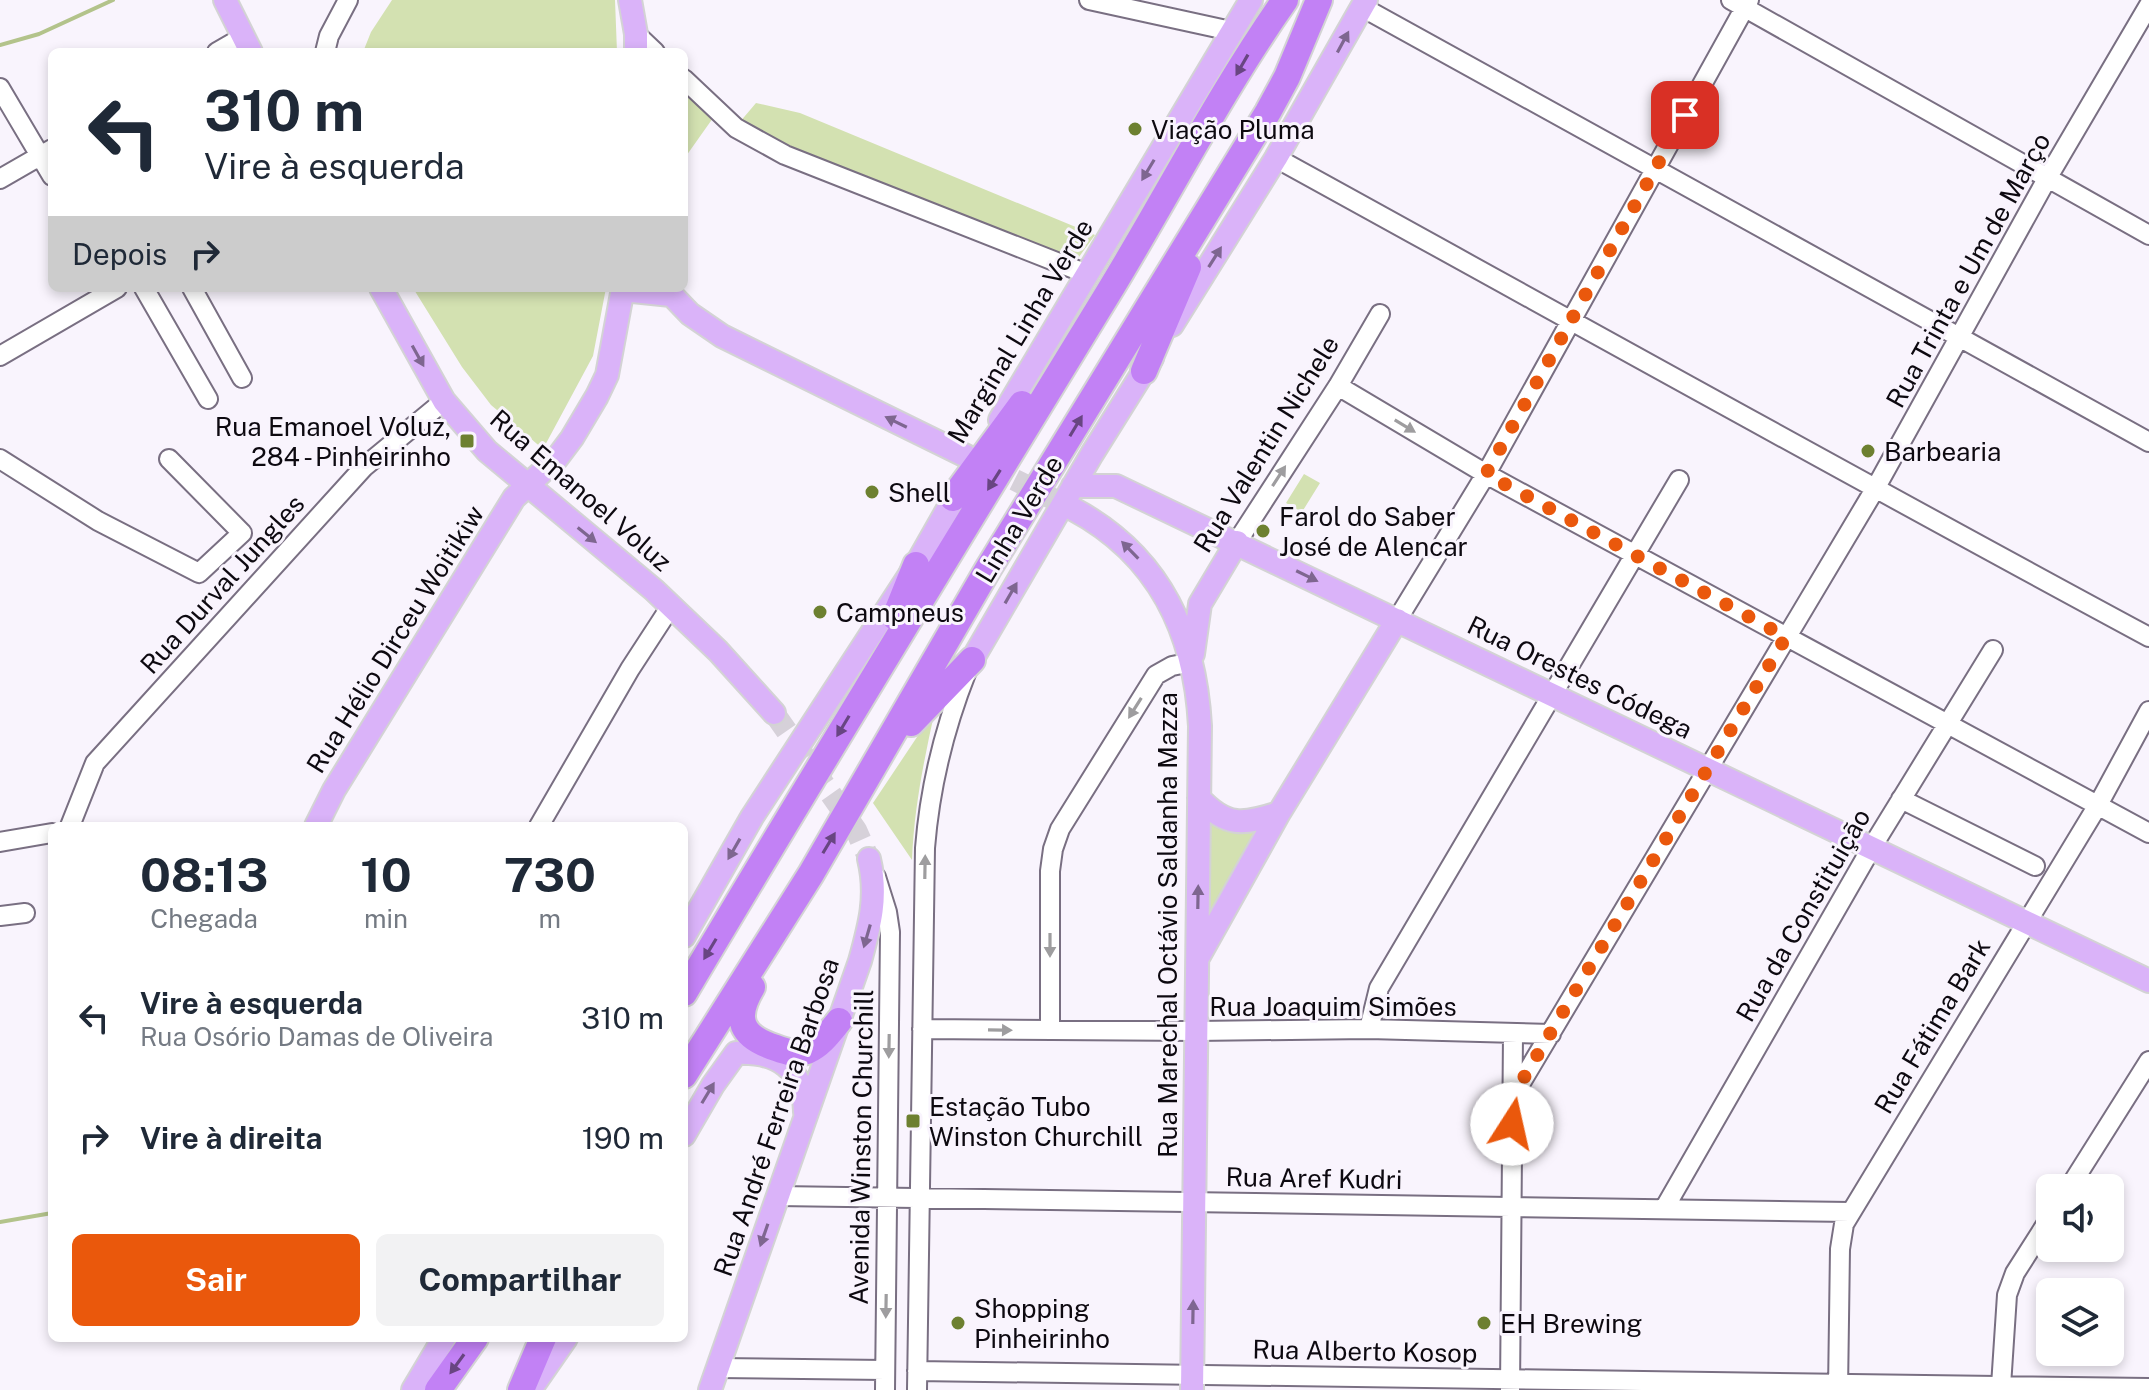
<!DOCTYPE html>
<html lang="pt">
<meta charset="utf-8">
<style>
:root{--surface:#fff;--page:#f2f2f3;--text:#1f2937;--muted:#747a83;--accent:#ea580c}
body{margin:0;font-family:"Public Sans",sans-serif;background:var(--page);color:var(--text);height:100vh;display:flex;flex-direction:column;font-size:30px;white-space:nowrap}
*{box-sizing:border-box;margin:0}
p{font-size:26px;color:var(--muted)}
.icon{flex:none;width:44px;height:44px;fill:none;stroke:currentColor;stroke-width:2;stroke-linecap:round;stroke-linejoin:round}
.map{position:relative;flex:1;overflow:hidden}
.drawer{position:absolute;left:48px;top:822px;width:640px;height:520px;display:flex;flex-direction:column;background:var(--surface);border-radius:12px;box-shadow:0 4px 12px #0003}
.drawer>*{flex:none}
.hud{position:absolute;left:48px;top:48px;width:640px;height:244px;border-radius:12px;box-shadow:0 4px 12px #0003;background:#fff;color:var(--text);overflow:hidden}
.tools{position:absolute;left:2036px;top:1174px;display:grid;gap:16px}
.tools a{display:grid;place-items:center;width:88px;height:88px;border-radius:12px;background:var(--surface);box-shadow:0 4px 12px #0003;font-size:40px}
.pin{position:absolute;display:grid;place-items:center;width:68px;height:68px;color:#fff;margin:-34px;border-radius:16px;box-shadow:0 4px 12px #0006}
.me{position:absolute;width:88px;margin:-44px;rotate:10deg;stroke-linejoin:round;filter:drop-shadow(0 0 6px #0008)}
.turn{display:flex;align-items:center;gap:28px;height:168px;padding:0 24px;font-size:36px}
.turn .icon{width:104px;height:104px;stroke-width:2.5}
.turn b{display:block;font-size:56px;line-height:68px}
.then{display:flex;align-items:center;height:76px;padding:0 24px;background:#0003;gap:16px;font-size:30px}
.eta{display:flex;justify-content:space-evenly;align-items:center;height:136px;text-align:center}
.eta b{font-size:48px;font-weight:700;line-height:56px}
.primary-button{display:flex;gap:16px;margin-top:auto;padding:16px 24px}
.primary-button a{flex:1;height:92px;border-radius:12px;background:var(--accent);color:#fff;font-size:32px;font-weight:700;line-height:92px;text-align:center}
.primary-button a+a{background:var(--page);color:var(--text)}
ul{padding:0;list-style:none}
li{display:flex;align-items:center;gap:24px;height:120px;padding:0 24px}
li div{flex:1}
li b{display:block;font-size:30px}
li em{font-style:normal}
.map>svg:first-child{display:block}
</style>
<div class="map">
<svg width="2149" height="1390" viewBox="0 0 2149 1390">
<rect width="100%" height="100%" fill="#f9f4fd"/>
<path fill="#d3e1b1" d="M392 0H615L617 52H363L371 32Z
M684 91 713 118 684 159Z
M756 103 800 113 1095 235 1076 261 772 144 739 123Z
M413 288H606L593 356 543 449 491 405 462 367Z
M1304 474 1320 483 1302 512 1286 503Z
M935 710C924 760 914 808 912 860L873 803Z
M1204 819 1233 833H1259L1208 922Z"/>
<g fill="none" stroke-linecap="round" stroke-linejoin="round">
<path stroke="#b3c38b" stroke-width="4" d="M0 45 39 34 113 0
M0 1222 52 1213"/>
<path stroke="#d6d1d9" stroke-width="22" stroke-dasharray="22 11" stroke-linecap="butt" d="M985 465 1073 509
M774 713 856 830 869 859"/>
<g stroke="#796f82" stroke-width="22">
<path id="minor" d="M1089 0 1231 31
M1731 0 2149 235
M1362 7 2149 442
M636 34 655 52
M217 52 243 37
M325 52 329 36 348 0
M684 79 736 128 785 155 1087 274
M0 88 52 176
M1276 158C1567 318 1857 480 2149 637
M0 179 52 149
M144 288 208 399
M192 288 242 378
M0 356 117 288
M1338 386 1486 474 2149 833
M0 459 98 521 199 573 242 533 169 459
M1237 542 1338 386 1380 314
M1397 620 1486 474 1749 0
M1901 799 2035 866
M70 826 95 763 364 467 444 401
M539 826 630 669 671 606
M0 842 52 833
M876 877 887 912 890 932 885 1390
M0 916 25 913
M922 1029 1196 1031 1369 1029 1551 1034
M1369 1029 1379 988 1679 480
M1050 1030V871L1053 849 1060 829 1156 675 1172 666 1192 662
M1513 1096 1875 489 2048 177 2149 5
M2069 1188 2149 1061
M778 1196 1850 1212
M1664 1209 1872 847 1993 650
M718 1368 885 1370
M917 1371 2149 1388
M2001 1386 2007 1295 2015 1273 2050 1218
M917 1390 925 848C930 785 944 729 967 671
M1510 1390 1513 1034
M1838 1390 1840 1249 1844 1224 2098 805 2149 711"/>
</g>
<g stroke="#d3d3d4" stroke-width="26">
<path id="major" d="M225 0 251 52
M630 0 636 34V52
M381 288 444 401 487 451 654 590 718 651 774 713
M665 288 690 314 722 336 966 456
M623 290 671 295
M1172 325 1276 158 1366 0
M1000 420 1251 0
M1073 486H1116L2149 981
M1073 509C1159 555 1195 632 1200 726L1192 1390
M1193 654 1200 604 1237 542
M972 660 1092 454 1152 358
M1199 798C1226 827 1243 825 1279 813
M316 826 334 790 514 498 557 458 572 438 597 396 607 375 623 288
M684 936 752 817 916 565 962 484
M1199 956 1279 813 1397 620
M684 1135 713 1085 736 1053C777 1051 804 1068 805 1112
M413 1390 444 1338
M530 1390 566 1338
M710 1390 860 961C870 925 878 896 869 859"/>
</g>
<g stroke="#d3d3d4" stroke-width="30">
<path id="highway" d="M1144 371 1188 267
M953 498 1022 404
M895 617 916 565
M911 723 972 660
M752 987C733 1019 741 1037 776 1048 787 1052 796 1055 807 1051 821 1045 830 1032 839 1021
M684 993C823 759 965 527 1107 295 1167 197 1219 94 1285 0
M684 1075 811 874 988 569 1268 112 1287 77 1319 0
M438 1390 475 1338
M521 1390 543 1338"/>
</g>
<use href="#minor" stroke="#fff" stroke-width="18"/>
<use href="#major" stroke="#dab3f9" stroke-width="22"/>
<use href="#highway" stroke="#c281f5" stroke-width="26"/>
</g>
<defs><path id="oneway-solid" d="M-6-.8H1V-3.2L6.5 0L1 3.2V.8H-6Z" transform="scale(2)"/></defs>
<g fill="#7e6690">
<use href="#oneway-solid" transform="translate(1343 42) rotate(-62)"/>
<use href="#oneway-solid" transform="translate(1148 170) rotate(121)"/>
<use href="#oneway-solid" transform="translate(1215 257) rotate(-58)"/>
<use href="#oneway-solid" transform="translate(418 356) rotate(61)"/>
<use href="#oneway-solid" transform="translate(896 422) rotate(-154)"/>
<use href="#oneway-solid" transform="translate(587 535) rotate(39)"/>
<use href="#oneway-solid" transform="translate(1130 550) rotate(-134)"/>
<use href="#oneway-solid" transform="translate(1307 576) rotate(26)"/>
<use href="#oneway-solid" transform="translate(1011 593) rotate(-60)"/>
<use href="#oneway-solid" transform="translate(734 849) rotate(120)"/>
<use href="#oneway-solid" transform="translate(1198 897) rotate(-89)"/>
<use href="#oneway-solid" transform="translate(867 936) rotate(106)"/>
<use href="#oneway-solid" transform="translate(708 1093) rotate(-59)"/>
<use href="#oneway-solid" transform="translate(764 1235) rotate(109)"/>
<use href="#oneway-solid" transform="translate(1193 1312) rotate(-89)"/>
</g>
<g fill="#684582">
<use href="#oneway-solid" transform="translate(1242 65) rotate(120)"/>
<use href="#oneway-solid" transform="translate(1076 426) rotate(-59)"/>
<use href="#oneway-solid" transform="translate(994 480) rotate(122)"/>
<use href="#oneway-solid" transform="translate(843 726) rotate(121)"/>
<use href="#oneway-solid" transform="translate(829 843) rotate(-59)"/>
<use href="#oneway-solid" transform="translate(710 949) rotate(121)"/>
<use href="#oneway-solid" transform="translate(457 1364) rotate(126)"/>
</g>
<g fill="#9e9d9f">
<use href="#oneway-solid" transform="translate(1405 426) rotate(31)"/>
<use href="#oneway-solid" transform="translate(1279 476) rotate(-57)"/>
<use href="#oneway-solid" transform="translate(1135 708) rotate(122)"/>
<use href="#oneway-solid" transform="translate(925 867) rotate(-89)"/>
<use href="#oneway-solid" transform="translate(1050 945) rotate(90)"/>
<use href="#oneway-solid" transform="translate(1000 1030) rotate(1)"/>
<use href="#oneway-solid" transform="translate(889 1046) rotate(91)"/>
<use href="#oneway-solid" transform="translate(886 1306) rotate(91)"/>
</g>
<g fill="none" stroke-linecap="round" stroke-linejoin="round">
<path stroke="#ea580c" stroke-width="14" stroke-dasharray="0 25.2" d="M1512 1124 1513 1096 1786 637 1486 474 1685 115"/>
</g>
<g fill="#6d8030" stroke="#f9f4fd" stroke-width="3">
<circle cx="1135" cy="129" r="8"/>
<rect x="459" y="433" width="16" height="16" rx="4"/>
<circle cx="1868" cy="451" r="8"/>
<circle cx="872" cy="492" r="8"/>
<circle cx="1263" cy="531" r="8"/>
<circle cx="820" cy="612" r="8"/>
<rect x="905" y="1113" width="16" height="16" rx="4"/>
<circle cx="958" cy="1323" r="8"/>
<circle cx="1484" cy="1323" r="8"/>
</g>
<g text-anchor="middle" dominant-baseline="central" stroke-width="6" stroke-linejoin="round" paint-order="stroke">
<g font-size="26" fill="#0d0910" stroke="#f9f4fd" text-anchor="start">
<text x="1151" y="129">Viação Pluma</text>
<text x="451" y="426" text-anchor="end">Rua Emanoel Voluz,<tspan x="451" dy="30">284 - Pinheirinho</tspan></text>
<text x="1884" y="451">Barbearia</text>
<text x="888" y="492">Shell</text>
<text x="1279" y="516">Farol do Saber<tspan x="1279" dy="30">José de Alencar</tspan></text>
<text x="836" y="612">Campneus</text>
<text x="929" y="1106">Estação Tubo<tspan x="929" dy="30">Winston Churchill</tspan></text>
<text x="974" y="1308">Shopping<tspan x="974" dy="30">Pinheirinho</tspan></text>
<text x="1500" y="1323">EH Brewing</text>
</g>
<g font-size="26" fill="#0d0910" stroke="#f9f4fd">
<text transform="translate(1968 270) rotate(-61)">Rua Trinta e Um de Março</text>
<text transform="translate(1020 331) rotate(-59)">Marginal Linha Verde</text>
<text transform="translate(1266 444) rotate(-58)">Rua Valentin Nichele</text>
<text transform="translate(581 490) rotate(41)">Rua Emanoel Voluz</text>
<text transform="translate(1019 519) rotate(-59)">Linha Verde</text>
<text transform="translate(222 584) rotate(-48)">Rua Durval Jungles</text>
<text transform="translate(395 639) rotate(-58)">Rua Hélio Dirceu Woitikiw</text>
<text transform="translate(1580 677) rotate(26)">Rua Orestes Códega</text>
<text transform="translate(1803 915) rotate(-60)">Rua da Constituição</text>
<text transform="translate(1167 925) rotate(-90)">Rua Marechal Octávio Saldanha Mazza</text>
<text x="1333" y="1006">Rua Joaquim Simões</text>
<text transform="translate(1932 1026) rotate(-59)">Rua Fátima Bark</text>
<text transform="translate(776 1117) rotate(-71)">Rua André Ferreira Barbosa</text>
<text transform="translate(861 1147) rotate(-89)">Avenida Winston Churchill</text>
<text transform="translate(1314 1178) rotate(1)">Rua Aref Kudri</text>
<text transform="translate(1365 1351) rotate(1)">Rua Alberto Kosop</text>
</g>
</g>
</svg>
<div class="tools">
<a><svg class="icon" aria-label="sound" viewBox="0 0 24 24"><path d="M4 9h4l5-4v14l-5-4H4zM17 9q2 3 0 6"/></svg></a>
<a><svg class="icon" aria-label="layers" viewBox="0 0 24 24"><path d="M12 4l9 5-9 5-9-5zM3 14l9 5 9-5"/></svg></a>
</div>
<div class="pin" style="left:1685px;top:115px;background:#d93025"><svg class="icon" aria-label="arrive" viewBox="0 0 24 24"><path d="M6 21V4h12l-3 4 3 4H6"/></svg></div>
<svg class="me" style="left:1512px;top:1124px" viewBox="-20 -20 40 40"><circle r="19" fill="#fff"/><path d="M0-13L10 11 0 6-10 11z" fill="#ea580c"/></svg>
<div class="hud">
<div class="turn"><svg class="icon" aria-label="left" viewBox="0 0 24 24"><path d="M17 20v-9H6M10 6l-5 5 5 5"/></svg><div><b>310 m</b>Vire à esquerda</div></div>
<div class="then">Depois<svg class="icon" aria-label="right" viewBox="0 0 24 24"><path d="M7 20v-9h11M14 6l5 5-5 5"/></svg></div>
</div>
<section class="drawer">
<div class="eta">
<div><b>08:13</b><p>Chegada</p></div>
<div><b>10</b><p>min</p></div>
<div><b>730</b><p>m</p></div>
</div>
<ul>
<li><svg class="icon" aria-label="left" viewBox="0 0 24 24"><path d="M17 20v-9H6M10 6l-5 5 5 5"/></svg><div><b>Vire à esquerda</b><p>Rua Osório Damas de Oliveira</p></div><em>310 m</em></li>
<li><svg class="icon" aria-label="right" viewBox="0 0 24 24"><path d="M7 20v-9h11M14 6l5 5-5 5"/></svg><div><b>Vire à direita</b></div><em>190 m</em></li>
</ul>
<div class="primary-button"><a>Sair</a><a>Compartilhar</a></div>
</section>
</div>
